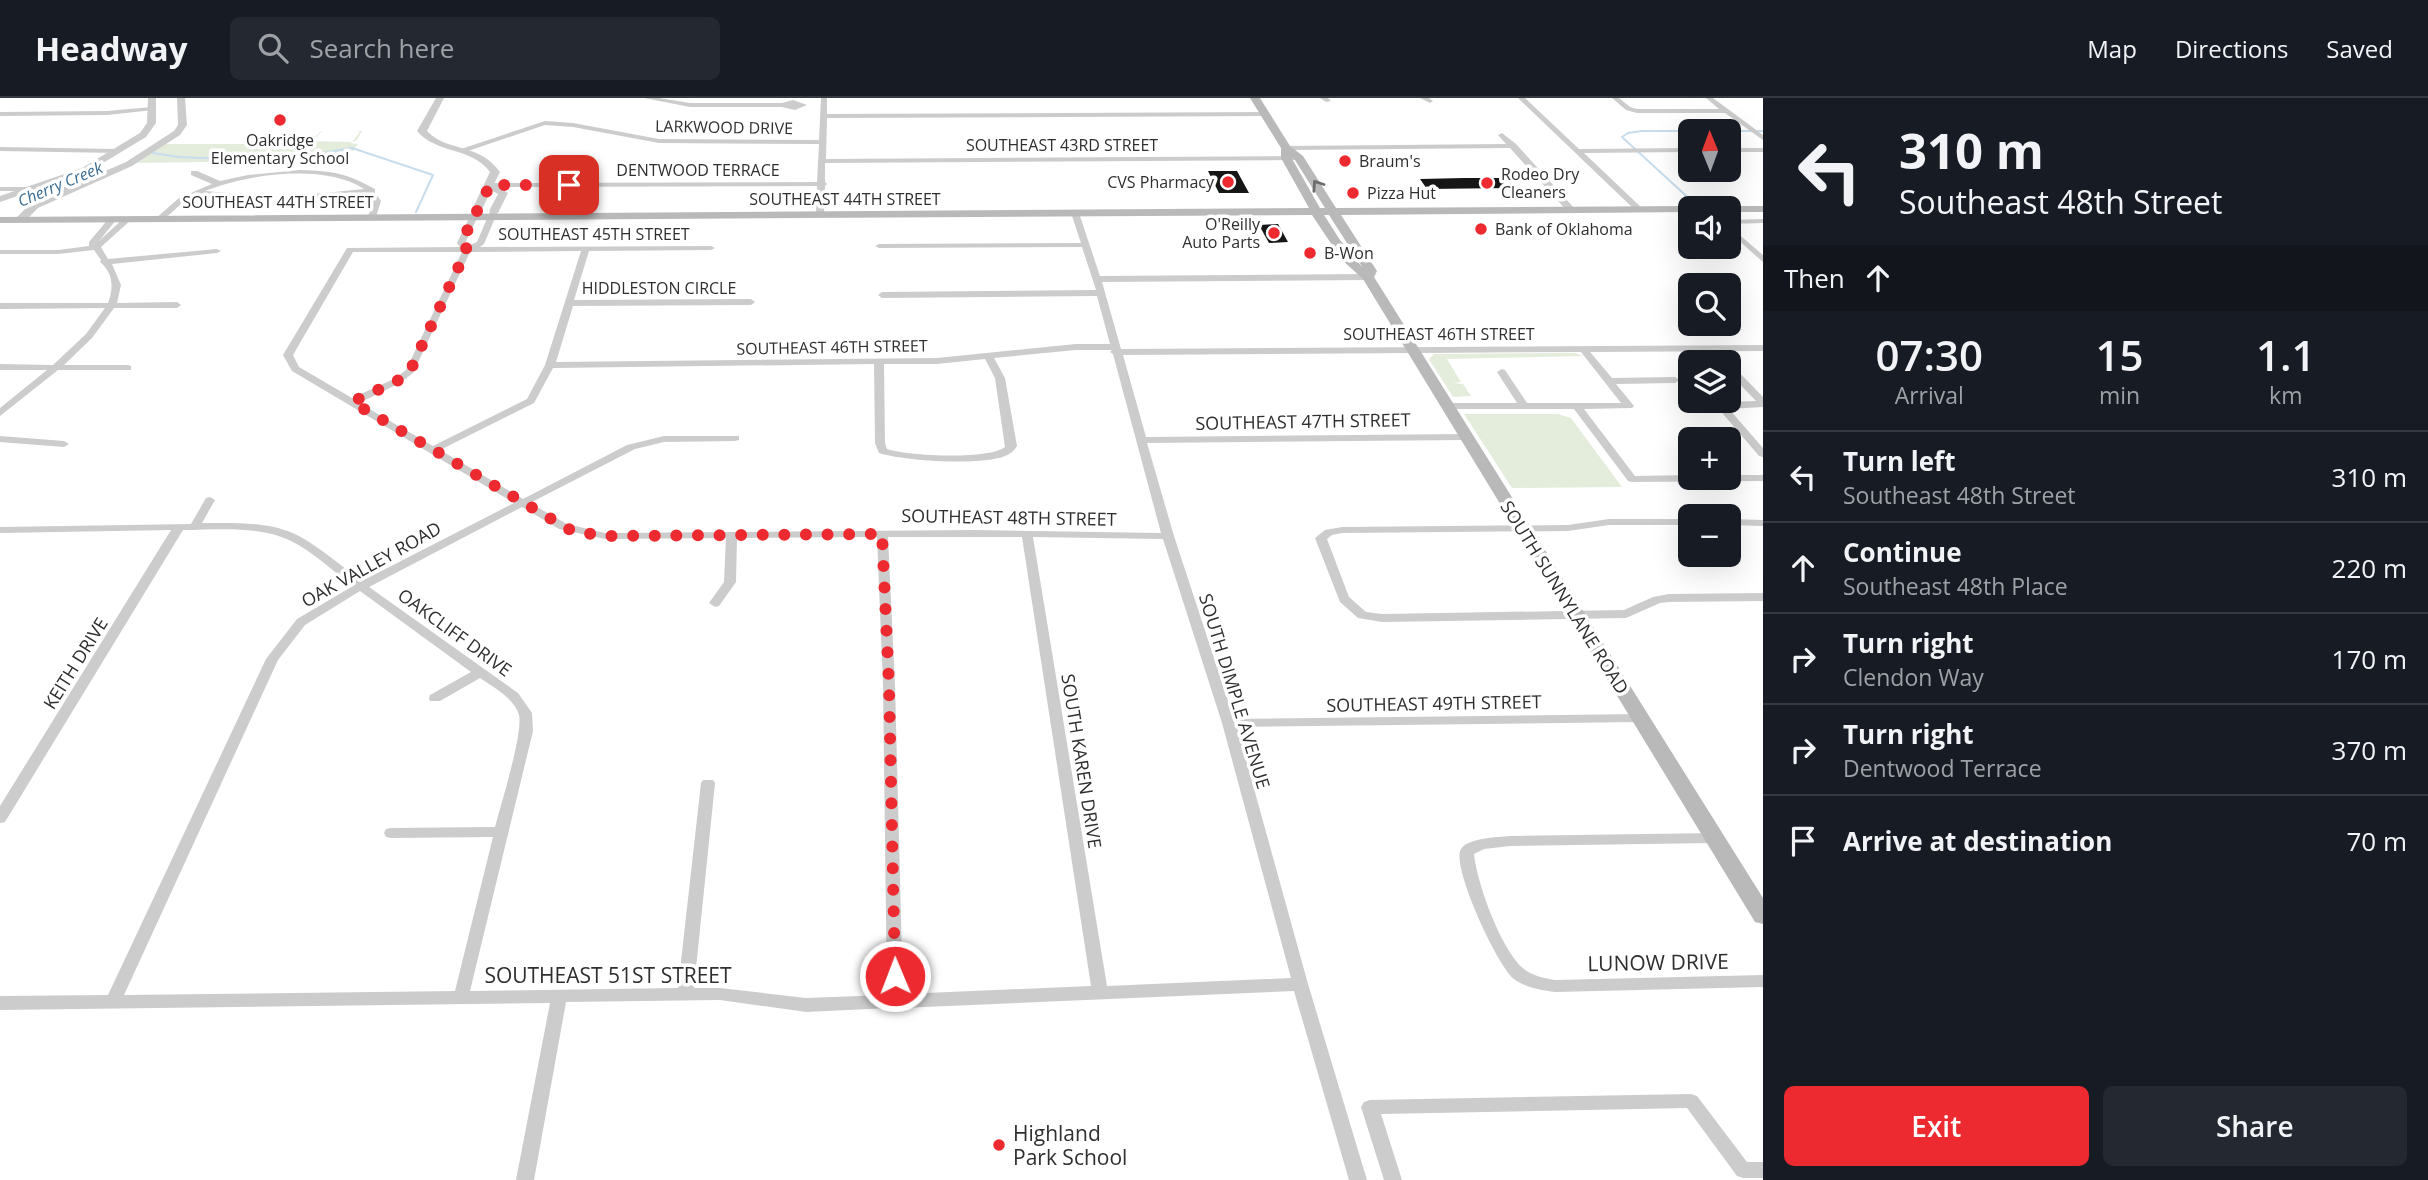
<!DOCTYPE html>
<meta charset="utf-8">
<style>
:root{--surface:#171b24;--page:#242831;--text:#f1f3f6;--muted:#9ea1a6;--line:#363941;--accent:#ed2a2f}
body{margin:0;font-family:"Open Sans",sans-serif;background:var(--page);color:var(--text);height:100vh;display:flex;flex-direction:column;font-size:26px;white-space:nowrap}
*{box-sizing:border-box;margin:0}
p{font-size:23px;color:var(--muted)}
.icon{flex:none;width:38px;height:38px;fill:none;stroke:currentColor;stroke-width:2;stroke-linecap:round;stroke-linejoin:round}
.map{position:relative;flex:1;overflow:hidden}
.sheet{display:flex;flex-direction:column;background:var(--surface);width:665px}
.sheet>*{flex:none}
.guide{background:#171b24;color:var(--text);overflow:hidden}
.needle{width:46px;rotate:359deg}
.buttons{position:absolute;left:1678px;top:21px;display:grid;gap:14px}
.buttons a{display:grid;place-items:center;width:63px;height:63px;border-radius:10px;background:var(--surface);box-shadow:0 7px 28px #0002;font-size:35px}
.pin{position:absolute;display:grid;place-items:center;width:60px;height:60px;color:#fff;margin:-30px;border-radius:14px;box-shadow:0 4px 10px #0006}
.me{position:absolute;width:77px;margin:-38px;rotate:359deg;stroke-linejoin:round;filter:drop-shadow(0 0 5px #0008)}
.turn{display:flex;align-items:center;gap:24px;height:147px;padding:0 21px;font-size:32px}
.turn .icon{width:91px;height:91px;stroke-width:2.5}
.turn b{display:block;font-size:49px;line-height:60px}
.then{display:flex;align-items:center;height:66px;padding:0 21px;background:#0003;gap:14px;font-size:26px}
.eta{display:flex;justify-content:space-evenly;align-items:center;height:119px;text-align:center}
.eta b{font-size:42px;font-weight:600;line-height:49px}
.button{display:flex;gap:14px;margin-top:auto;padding:14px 21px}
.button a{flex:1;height:80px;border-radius:10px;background:var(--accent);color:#fff;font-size:28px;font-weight:600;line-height:80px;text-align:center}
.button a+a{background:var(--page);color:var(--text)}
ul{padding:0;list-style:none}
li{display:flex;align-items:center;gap:21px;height:91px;padding:0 21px;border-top:2px solid var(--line)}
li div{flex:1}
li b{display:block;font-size:26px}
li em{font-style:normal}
header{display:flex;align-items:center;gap:42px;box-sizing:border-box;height:98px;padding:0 35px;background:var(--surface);border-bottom:2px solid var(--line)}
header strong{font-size:33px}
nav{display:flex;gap:38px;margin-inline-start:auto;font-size:24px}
.search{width:490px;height:63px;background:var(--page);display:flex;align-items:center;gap:18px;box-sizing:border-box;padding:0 24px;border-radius:10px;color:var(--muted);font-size:26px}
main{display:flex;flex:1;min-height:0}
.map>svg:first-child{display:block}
</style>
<header>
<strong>Headway</strong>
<div class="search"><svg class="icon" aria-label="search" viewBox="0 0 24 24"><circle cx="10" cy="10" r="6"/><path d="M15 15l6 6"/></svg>Search here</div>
<nav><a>Map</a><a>Directions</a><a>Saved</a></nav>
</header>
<main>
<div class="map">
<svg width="1763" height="1082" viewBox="0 0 1763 1082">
<rect width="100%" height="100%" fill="#fff"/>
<path fill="#e4eddc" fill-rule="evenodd" d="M321 33H362L357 42 350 45 358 46 353 53 278 63 137 65 166 46H313L311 43ZM322 33H357L360 34 352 44 313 43Z
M1575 255 1583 258 1447 261 1461 284 1453 285 1463 286 1471 298 1453 299 1429 261 1434 256Z
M1464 316H1558L1571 320 1622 389 1512 390Z"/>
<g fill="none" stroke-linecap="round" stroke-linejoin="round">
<path stroke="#c7dded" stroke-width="2" d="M153 55 178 59 275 63 352 50 433 77 416 114
M1694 105 1622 39 1628 35 1642 33H1763"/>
</g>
<path fill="#161616" d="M1208 73H1237L1249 95H1219Z
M1464 80H1501L1510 90 1427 91 1420 81Z
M1278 126 1288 144 1269 145 1259 127Z"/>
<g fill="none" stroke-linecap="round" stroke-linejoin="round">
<path fill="#ccc" fill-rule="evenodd" d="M644 0H659L690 5H782L793 2 807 7 795 12 782 9H690Z
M821 0H827V16L1265 14 1268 16 1265 18 827 20 826 61 1296 58 1300 60 1296 62 825 65V84L827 86 825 88 824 116 820 118 816 116 817 88 490 89 486 87 490 85 817 84 819 46 659 45 573 29 545 27 465 54 458 52 545 23 573 25 659 41 819 42Z
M1320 0H1328L1331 3 1326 4Z
M1420 0H1429L1433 3 1430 5Z
M1518 0H1525L1579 51 1690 50V54L1584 55 1643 111 1636 113Z
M1612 0H1619L1630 9 1637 11H1719L1706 0H1713L1763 37V42L1725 15H1637L1626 12Z
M152 9 155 11 154 12 107 17 0 18V14L107 13Z
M1502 35 1516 46 1574 110V114H1568L1510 50 1286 52 1282 50 1286 48 1506 46 1498 37Z
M0 49 117 51 121 53 117 55 0 53Z
M1729 50H1763V54H1729Z
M300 72C334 73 346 75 375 91V95L381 103 376 119 372 121 368 119 373 103 368 96 301 101V97H304L364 91C324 65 248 76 205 93L253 97 257 99 253 101 197 97 179 108 162 123 155 121 179 100 212 86 191 77V73H197L220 83 248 77Z
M0 89H70L74 91 70 93H0Z
M491 111 498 113 484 146 480 149 711 148 715 150 711 152 589 153 574 202 751 201 755 204 751 207 573 208 556 264 937 260 1076 246H1110L1097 198 882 200 878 197 882 194 1096 192 1082 149 879 150 875 148 879 146 1081 145 1071 115 1075 113 1079 115 1100 178 1368 176 1372 179 1368 182 1102 184 1121 251 1763 247V253L1590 254 1612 280 1675 279 1680 282 1675 285 1616 286 1634 308 1632 310 1584 311 1635 378 1690 377V380H1729V377H1763V383L1632 384 1628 383 1574 311H1447L1442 308 1447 305H1517L1497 274 1502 271 1505 272 1527 305H1621L1581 254 1123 257 1146 339 1466 336 1471 339 1466 342 1147 345 1174 438 1234 621 1640 616 1647 620 1640 624 1237 629 1308 886 1367 1082H1349L1294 893 901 910 895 912 890 910 806 914 720 902 566 904 534 1082H516L550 905 0 912V898L108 897 266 561 297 521 353 488C334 474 312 453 291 443 258 427 217 432 183 432L5 724 0 725V708L171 432 0 435V429L191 426 206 400 210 399 215 402 202 425C234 425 270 423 299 438 321 450 342 469 362 483L514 405 292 273 283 257 347 150 460 149 457 145 472 114 479 112 480 114 465 145 468 148 477 144ZM581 153 545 267 527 301 433 348 359 305 400 285 413 275 470 154ZM353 154H462L406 272 394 281 352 300 299 269 293 257ZM1076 252H1112L1110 254 1113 256 1161 435 976 432 605 435 567 426 530 405 635 351 664 344 735 343 739 342V338H664L627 347 523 401 440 352 534 305 553 270 874 266 875 345 879 355C904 363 981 368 1005 358 1010 356 1014 353 1017 348L1005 280 994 260ZM985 261 995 280 1005 349C989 362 908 358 887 351L885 345 884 266H937ZM522 409 559 431 605 441 726 440 724 484 709 505 715 509 719 508 736 484 737 440 877 439 883 587 887 897 806 900 720 890H694L715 685 713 682H703L701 685 678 890 470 893 533 633 532 615 518 595 369 489ZM888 439H1022L1091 888 903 896 895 587ZM1033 439 1163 441 1222 625 1291 880 1107 888ZM360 493 471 574 430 597 429 600 430 603H440L480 580C493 589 514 600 519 617 523 636 501 706 495 729L391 730 386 731 384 735 386 739 391 740 493 739 455 893 124 897 278 562 305 527Z
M110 119 117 121 99 143 125 119 132 121 101 149 108 161 217 151 221 153 217 155 112 166 121 187 117 205 177 204 181 207 177 210H114L92 240 64 267H128L131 268V272H58L0 318V310L47 272H0V266L53 267 86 236 105 210 0 211V205H108C114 189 113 175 100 164L101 162 94 152 58 156H0V152H58L89 148V144Z
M1763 121V125L1729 126V122Z
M1729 128 1763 157V164L1729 134Z
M1729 266 1732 267 1763 299V309L1729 311 1763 350V359L1759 358 1718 310 1729 304 1756 303 1729 275Z
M0 338 64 343 69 346 64 349 0 344Z
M1609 421H1690V427H1609L1568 433 1342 435 1332 437 1327 441 1349 499 1366 514 1382 516 1624 512 1653 499 1669 496 1763 495V503L1669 504 1660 505 1626 520 1382 524 1358 520 1340 504 1315 440 1325 432 1342 429 1568 427Z
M1729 421 1763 422V428L1729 427Z
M1715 735 1720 736 1722 740 1720 744 1715 745 1510 748 1484 751 1474 756C1477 785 1501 852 1524 871 1533 878 1544 880 1555 882L1763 877V889L1555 894C1541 892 1526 890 1514 881 1497 867 1454 774 1460 753 1464 740 1499 739 1510 738Z
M1691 996 1697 998 1747 1064H1763V1080H1743L1737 1078 1687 1010 1381 1016 1402 1082H1384L1361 1009 1364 1004 1370 1002Z"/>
<path fill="#ccc" fill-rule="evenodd" d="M148 0H156V25L146 39 88 74 0 104V98L82 70 140 35 147 25Z
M177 0H185L187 27 180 37 132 68 38 110 24 124H16V120L30 106 126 64 174 33 178 27Z
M436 0H444L427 33C446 54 480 45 500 74L494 86 508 95 498 115 489 113 498 96 491 92 480 116 471 114 490 74C472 49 436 56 417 33Z"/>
<path fill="#b9b9b9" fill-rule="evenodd" d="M1250 0H1260L1290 48 1303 58 1336 110 1690 108 1695 110H1690V114L1341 117 1377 173 1374 179 1763 800V826L1755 824 1363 181 1342 162 1312 117 0 125V119L1309 110 1281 60V50ZM1291 59 1295 62 1325 110H1320ZM1324 117H1329L1363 170 1340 142Z
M1729 108H1763V114H1729V110H1724Z"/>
</g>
<defs><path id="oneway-chevron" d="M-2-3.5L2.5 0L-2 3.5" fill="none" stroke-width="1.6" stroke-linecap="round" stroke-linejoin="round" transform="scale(1.75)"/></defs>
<use stroke="#6d6d6d" href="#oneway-chevron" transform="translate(1317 87) rotate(-124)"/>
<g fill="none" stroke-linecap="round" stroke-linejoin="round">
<path stroke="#ed2a2f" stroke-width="12" stroke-dasharray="0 21.6" d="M569 87H490L461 145 467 151 410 273 397 283 352 304 572 433 605 438 882 436 889 587 895 878"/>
</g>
<g fill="#ed2a2f" stroke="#fff" stroke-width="2.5">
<circle cx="280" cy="22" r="7"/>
<circle cx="1345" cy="63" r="7"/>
<circle cx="1228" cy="84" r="7"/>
<circle cx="1487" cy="85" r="7"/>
<circle cx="1353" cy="95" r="7"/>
<circle cx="1481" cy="131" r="7"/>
<circle cx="1274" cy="135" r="7"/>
<circle cx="1310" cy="155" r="7"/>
<circle cx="999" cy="1047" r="7"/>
</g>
<g text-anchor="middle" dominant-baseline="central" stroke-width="7" stroke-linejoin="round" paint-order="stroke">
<g font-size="16" fill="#2f2f2f" stroke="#fff">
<text transform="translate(724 29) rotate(1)">LARKWOOD DRIVE</text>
<text x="1062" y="47">SOUTHEAST 43RD STREET</text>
<text x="698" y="72">DENTWOOD TERRACE</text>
<text x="845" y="101">SOUTHEAST 44TH STREET</text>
<text x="278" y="104">SOUTHEAST 44TH STREET</text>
<text x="594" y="136">SOUTHEAST 45TH STREET</text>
<text x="659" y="190">HIDDLESTON CIRCLE</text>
<text x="1439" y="236">SOUTHEAST 46TH STREET</text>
<text transform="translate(832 249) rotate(-1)">SOUTHEAST 46TH STREET</text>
</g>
<g font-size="16" fill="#2f2f2f" stroke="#fff" text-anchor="start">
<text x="280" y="42" text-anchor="middle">Oakridge<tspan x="280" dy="18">Elementary School</tspan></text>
<text x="1359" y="63">Braum's</text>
<text x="1501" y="76">Rodeo Dry<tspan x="1501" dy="18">Cleaners</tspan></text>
<text x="1214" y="84" text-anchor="end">CVS Pharmacy</text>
<text x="1367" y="95">Pizza Hut</text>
<text x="1260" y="126" text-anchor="end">O'Reilly<tspan x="1260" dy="18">Auto Parts</tspan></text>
<text x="1495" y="131">Bank of Oklahoma</text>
<text x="1324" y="155">B-Won</text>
</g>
<g font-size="16" font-style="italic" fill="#396d95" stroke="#fff">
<text transform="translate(60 86) rotate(-23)">Cherry Creek</text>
</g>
<g font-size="18" fill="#2f2f2f" stroke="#fff">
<text transform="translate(1303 323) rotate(-1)">SOUTHEAST 47TH STREET</text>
<text transform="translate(1009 419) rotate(1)">SOUTHEAST 48TH STREET</text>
<text transform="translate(371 466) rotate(-29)">OAK VALLEY ROAD</text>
<text transform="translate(1565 499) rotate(58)">SOUTH SUNNYLANE ROAD</text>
<text transform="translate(455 534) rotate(36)">OAKCLIFF DRIVE</text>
<text transform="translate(75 565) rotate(-58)">KEITH DRIVE</text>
<text transform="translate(1235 593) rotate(73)">SOUTH DIMPLE AVENUE</text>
<text transform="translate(1434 605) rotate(-1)">SOUTHEAST 49TH STREET</text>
<text transform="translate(1082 663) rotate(81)">SOUTH KAREN DRIVE</text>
</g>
<g font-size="21" fill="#2f2f2f" stroke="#fff">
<text transform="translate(1658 864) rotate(-1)">LUNOW DRIVE</text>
<text x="608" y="877">SOUTHEAST 51ST STREET</text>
</g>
<g font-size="21" fill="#2f2f2f" stroke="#fff" text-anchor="start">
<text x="1013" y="1035">Highland<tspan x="1013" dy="24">Park School</tspan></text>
</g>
</g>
</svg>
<div class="buttons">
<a><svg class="needle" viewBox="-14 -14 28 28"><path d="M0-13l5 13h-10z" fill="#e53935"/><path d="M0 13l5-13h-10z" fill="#9ea1a6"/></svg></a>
<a><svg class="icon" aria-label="sound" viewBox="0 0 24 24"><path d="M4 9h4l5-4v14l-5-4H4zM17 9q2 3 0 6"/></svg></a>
<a><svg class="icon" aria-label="search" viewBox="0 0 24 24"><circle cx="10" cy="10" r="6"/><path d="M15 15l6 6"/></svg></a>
<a><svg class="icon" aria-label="layers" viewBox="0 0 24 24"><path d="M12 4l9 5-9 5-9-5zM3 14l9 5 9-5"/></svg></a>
<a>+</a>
<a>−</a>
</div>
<div class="pin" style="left:569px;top:87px;background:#d93025"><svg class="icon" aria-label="arrive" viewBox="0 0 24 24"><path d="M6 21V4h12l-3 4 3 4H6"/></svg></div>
<svg class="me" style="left:895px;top:878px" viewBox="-20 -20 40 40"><circle r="17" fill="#ed2a2f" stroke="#fff" stroke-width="3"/><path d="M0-11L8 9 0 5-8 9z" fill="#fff"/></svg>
</div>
<section class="sheet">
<div class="guide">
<div class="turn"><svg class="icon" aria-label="left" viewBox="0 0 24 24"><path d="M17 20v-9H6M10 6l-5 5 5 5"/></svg><div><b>310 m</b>Southeast 48th Street</div></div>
<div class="then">Then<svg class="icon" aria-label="ahead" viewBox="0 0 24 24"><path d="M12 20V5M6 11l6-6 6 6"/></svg></div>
</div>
<div class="eta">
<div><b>07:30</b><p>Arrival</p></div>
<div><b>15</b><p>min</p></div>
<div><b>1.1</b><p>km</p></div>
</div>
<ul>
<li><svg class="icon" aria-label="left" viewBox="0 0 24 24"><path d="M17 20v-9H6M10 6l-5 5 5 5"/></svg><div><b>Turn left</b><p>Southeast 48th Street</p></div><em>310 m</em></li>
<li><svg class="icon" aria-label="ahead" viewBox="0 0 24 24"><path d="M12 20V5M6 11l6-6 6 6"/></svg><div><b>Continue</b><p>Southeast 48th Place</p></div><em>220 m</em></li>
<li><svg class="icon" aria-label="right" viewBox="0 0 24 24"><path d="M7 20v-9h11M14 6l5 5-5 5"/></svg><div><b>Turn right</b><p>Clendon Way</p></div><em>170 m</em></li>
<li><svg class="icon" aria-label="right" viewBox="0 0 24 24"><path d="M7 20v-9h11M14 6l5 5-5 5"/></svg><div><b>Turn right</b><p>Dentwood Terrace</p></div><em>370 m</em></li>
<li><svg class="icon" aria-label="arrive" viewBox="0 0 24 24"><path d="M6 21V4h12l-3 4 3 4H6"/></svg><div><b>Arrive at destination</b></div><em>70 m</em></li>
</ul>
<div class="button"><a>Exit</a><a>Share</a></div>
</section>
</main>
